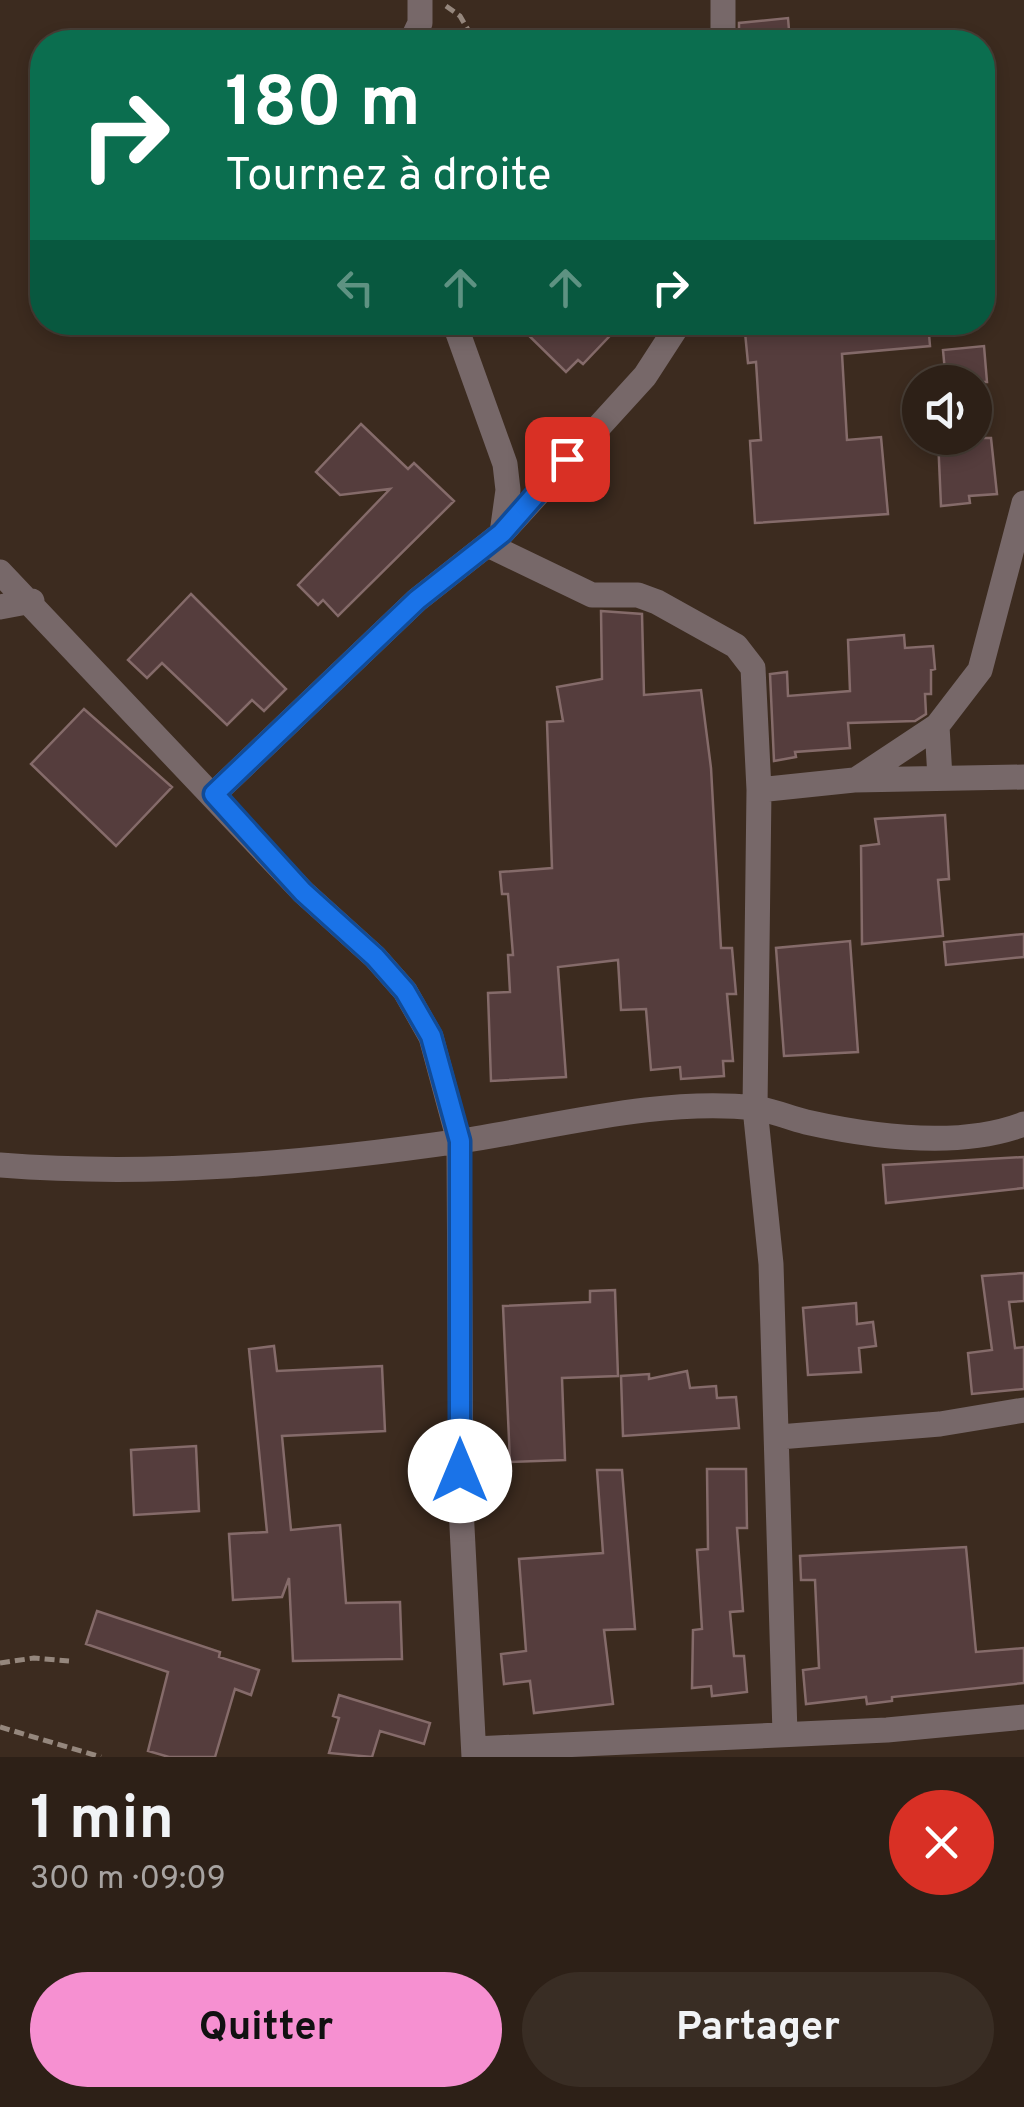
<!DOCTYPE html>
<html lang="fr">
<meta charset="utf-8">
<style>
:root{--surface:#2d2017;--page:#392d24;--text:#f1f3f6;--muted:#a7a3a1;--line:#483e36;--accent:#f690d1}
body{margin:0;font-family:Overpass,sans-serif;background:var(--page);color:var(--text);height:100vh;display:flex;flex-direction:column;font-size:38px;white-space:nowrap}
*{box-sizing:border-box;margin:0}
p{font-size:32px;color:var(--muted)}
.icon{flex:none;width:55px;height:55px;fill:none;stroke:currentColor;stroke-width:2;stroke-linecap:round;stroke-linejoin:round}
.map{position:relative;height:1757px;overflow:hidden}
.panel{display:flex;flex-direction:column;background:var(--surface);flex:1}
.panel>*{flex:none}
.banner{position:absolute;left:30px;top:30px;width:965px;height:305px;border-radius:40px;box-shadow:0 5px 15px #0003,0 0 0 2px var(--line);background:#0b6e4f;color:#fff;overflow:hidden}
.controls{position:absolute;left:902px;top:365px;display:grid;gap:20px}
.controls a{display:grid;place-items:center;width:90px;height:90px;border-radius:50%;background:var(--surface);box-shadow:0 5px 15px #0003,0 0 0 2px var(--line);font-size:50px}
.pin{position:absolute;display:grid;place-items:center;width:85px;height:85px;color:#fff;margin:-42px;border-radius:20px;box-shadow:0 5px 15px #0006}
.me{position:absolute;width:110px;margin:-55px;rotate:0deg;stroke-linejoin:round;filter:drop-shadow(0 0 8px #0008)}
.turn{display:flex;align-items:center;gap:35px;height:210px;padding:0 30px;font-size:45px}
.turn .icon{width:130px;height:130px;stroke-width:2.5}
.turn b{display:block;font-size:70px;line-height:85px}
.lanes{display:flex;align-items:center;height:95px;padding:0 30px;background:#0003;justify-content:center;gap:50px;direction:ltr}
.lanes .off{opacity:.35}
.round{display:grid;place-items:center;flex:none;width:105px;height:105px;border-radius:52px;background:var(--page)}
.headline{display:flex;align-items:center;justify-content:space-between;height:170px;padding:0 30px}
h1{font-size:60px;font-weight:700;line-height:75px}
.primary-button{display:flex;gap:20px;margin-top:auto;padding:20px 30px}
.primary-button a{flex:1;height:115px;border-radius:60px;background:var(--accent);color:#111;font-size:40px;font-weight:700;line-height:115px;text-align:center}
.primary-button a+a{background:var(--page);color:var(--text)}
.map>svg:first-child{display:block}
</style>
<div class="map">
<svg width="1024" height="1757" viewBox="0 0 1024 1757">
<rect width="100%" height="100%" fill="#3c2b1f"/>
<path fill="#553d3d" stroke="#856b6a" stroke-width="2.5" d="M788 18 790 42H739V23Z
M515 322H623L583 364 578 360 566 372Z
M744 322H784V329L928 322 930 346 842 354 847 440 881 437 888 514 755 523 750 441 761 440 756 362 748 363Z
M984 346 987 382H946L943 350Z
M361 424 408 469 414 463 454 501 338 616 323 600 318 605 298 585 390 489 340 495 316 472Z
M938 438H991L997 494 969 496 970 503 941 506Z
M191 594 286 689 264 711 252 700 227 725 162 663 147 678 128 660Z
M601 611 642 614 644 695 701 690 711 768 721 948H732L736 994H727L733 1061H723L724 1076 681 1079 680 1067 651 1070 646 1009 621 1010 618 960 558 967 566 1077 491 1081 488 993 510 992 508 955H513L508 894H502L500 872 552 868 547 722 563 721 557 687 602 679Z
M904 635 905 648 933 646 935 669 931 670V694H925L926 714 915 721 848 723 850 748 795 752 796 757 774 761 770 674 787 672 788 696 850 691 848 640Z
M84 709 172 787 116 846 31 764Z
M945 815 949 879 938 880 943 936 862 944 861 846 879 844 875 819Z
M1024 934V957L946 965 944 942Z
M850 941 858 1052 784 1056 776 948Z
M1024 1157V1188L886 1203 883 1165Z
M1024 1273V1301L1009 1302 1015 1348 1024 1347V1389L972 1394 968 1353 992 1350 982 1276Z
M615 1290 618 1376 562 1378 565 1460 510 1462 503 1306 590 1302V1291Z
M856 1303 857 1324 873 1322 876 1346 859 1348 861 1372 808 1375 803 1308Z
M274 1346 277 1371 382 1366 385 1431 282 1436 291 1530 340 1525 346 1603 400 1602 402 1659 293 1661 289 1578 282 1597 233 1600 229 1534 267 1532 249 1349Z
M687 1371 690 1388 716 1386 717 1398 736 1397 739 1428 623 1436 621 1376 649 1374V1379Z
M196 1446 199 1511 134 1515 131 1450Z
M707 1469H746L747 1528H737L743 1611 730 1612 734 1656H744L747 1692 712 1696 711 1686 692 1688 693 1630 702 1629 697 1550 708 1549Z
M597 1470H622L635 1629 604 1630 613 1704 534 1713 530 1681 504 1684 501 1654 526 1651 519 1559 603 1553Z
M966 1547 976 1652 1024 1648V1683L892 1697V1701L867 1704 866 1697 806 1704 803 1670 819 1668 815 1580H801L800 1556Z
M97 1611 220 1652 219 1657 259 1670 251 1695 235 1689 215 1757H169L148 1751 168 1672 86 1644Z
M339 1695 430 1723 424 1744 380 1731 372 1757 329 1753 339 1718 333 1716Z"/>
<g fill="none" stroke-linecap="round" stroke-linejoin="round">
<path stroke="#95877d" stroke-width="5" stroke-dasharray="10 5" stroke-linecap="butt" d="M446 6 460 16 475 42
M0 1663 34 1658 69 1661
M0 1727 101 1757"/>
<path stroke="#776869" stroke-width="25" d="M723 0V42
M411 42 420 23V0
M454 322 505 464 508 490 502 533
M488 545 592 595H638L657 602 736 646 753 668 759 790
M0 572 303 892 375 957 405 991 431 1037 459 1141 461 1508 474 1757
M0 607 32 601
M937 726 940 778
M857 779 937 726 980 670 1024 503
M214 794 417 600 502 533 645 376 680 322
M0 1165C154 1177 308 1163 461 1141 553 1127 663 1097 755 1108 772 1110 789 1118 806 1122 873 1137 959 1149 1024 1124
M779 1437 940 1424 1024 1410
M785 1734 771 1264 755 1108 759 790 854 780 1024 777
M474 1749 887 1730 1024 1717"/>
</g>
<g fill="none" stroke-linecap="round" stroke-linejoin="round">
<g stroke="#114b97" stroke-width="25">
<path id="route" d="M460 1471V1141L431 1036 405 991 375 957 303 892 214 794 417 600 502 533 567 459"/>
</g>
<use href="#route" stroke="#1a73e8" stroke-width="18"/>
</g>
</svg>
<div class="controls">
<a><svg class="icon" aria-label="sound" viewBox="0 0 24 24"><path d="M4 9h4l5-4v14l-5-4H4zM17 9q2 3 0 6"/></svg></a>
</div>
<div class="pin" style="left:567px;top:459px;background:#d93025"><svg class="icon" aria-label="arrive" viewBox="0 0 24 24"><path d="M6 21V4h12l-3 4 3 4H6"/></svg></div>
<svg class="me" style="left:460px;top:1471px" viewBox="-20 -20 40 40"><circle r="19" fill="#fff"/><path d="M0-13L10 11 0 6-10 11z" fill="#1a73e8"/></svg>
<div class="banner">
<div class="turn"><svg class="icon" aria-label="right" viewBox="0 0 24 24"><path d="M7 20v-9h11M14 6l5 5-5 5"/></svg><div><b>180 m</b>Tournez à droite</div></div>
<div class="lanes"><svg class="icon off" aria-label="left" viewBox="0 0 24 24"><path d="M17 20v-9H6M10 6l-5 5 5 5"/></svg><svg class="icon off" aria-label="ahead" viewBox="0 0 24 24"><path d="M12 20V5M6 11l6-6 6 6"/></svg><svg class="icon off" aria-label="ahead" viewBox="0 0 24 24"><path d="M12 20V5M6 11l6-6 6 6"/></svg><svg class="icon" aria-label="right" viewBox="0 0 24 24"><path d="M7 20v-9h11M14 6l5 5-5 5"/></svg></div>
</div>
</div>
<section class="panel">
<div class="headline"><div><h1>1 min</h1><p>300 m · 09:09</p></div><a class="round" style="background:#d93025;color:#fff"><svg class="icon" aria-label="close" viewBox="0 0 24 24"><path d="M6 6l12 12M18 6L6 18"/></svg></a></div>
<div class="primary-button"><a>Quitter</a><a>Partager</a></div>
</section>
